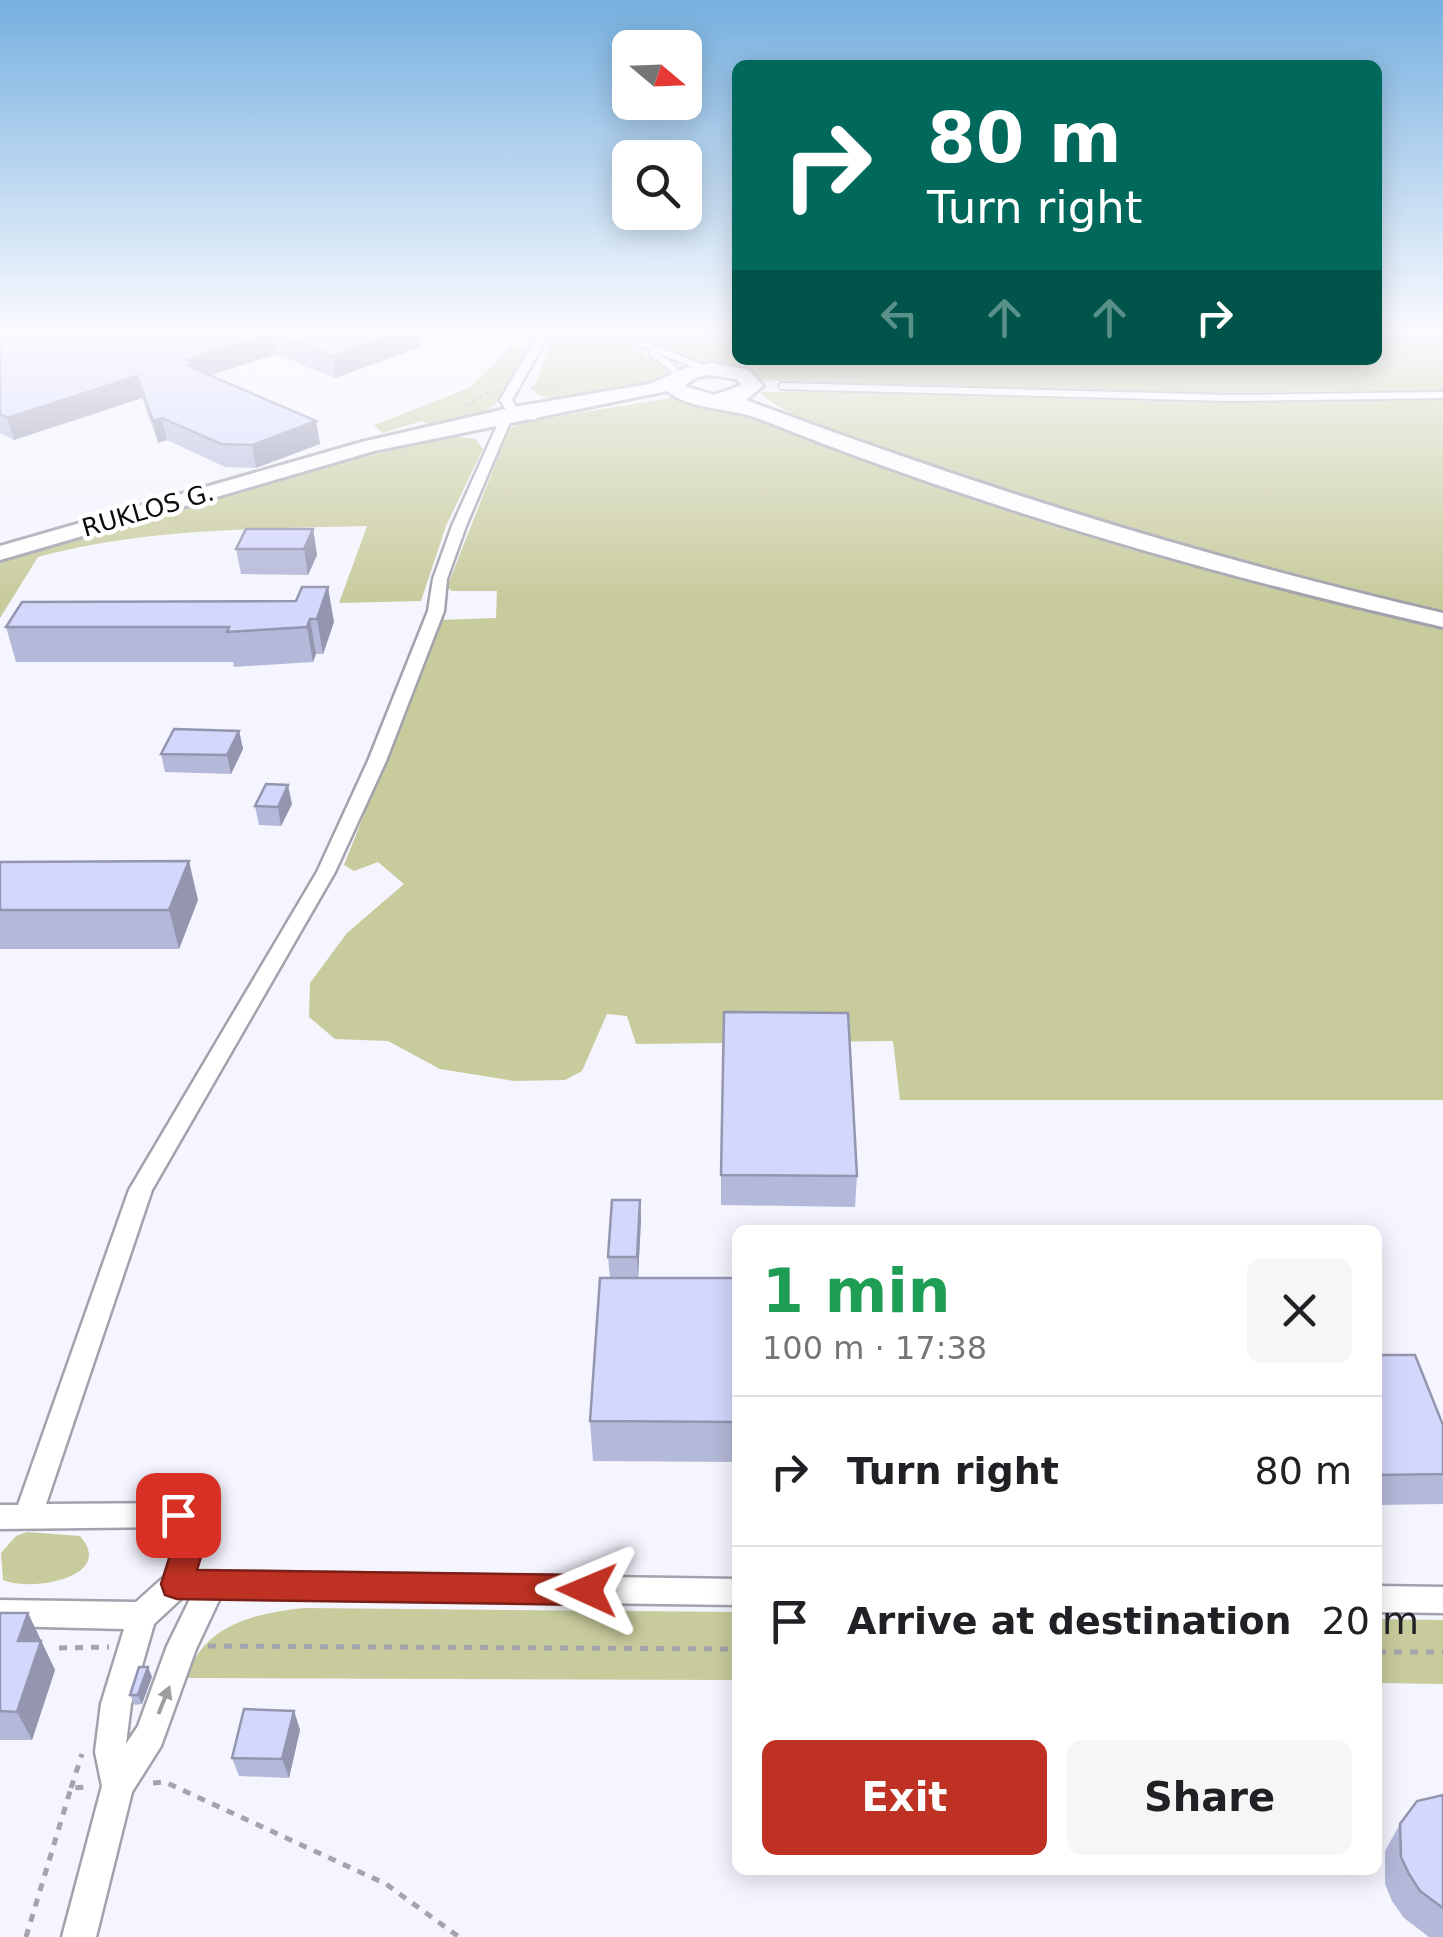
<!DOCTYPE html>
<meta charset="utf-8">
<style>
:root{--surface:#fff;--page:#f6f6f6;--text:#202124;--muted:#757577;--line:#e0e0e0;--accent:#bf3223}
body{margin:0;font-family:"DejaVu Sans",sans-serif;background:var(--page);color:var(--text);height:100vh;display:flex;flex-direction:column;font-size:38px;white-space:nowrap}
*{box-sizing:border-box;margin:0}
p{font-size:32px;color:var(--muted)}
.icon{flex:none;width:55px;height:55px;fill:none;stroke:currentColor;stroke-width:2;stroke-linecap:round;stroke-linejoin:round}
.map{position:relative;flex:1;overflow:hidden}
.panel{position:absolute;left:732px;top:1225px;width:650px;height:650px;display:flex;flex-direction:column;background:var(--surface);border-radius:15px;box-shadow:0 5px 25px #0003}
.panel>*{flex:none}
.hud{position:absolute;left:732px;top:60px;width:650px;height:305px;border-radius:15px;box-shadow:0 5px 25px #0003;background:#00695c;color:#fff;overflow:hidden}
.needle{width:65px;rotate:109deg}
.tools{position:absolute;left:612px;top:30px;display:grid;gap:20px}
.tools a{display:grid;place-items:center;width:90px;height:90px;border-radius:15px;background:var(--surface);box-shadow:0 5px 25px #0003;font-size:50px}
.pin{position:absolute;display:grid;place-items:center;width:85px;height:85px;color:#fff;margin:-42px;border-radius:20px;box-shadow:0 5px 15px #0006}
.me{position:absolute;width:110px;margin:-55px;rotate:271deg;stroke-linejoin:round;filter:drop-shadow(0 0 8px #0008)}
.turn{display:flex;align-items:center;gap:35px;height:210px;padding:0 30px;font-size:45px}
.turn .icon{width:130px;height:130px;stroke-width:2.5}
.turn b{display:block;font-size:70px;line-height:85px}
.lanes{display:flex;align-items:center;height:95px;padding:0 30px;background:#0003;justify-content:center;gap:50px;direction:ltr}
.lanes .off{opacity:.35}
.round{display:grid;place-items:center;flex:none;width:105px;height:105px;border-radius:15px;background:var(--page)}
.summary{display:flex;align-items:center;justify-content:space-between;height:170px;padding:0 30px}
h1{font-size:60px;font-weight:700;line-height:75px;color:#1e9e55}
.button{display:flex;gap:20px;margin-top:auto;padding:20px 30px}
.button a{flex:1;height:115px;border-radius:15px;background:var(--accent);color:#fff;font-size:40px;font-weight:700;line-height:115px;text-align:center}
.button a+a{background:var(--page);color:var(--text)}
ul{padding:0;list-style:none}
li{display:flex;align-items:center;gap:30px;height:150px;padding:0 30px;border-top:2px solid var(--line)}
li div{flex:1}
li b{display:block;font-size:38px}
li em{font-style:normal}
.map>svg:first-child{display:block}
</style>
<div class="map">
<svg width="1443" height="1937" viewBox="0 0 1443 1937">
<rect width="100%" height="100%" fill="#f4f5fe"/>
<path fill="#c8cb9c" d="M555 329H737L738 360H1378V329H1443V390L1209 393 759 380 752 374 694 362 650 341 631 346 665 368 668 372 665 379C637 389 555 412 533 391Z
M512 346 528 352C499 396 508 410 452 422 440 424 432 428 422 421L382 433 374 425 469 388Z
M848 391 1149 401 1443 400V613C1357 593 1269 576 1184 550 1125 533 781 427 760 392Z
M671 398C769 405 885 470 980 502 1132 554 1287 592 1443 627V1100H900L893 1041 636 1044 627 1016 607 1014 582 1071 565 1080 514 1081 440 1069 388 1041 335 1039 309 1017 310 983 347 933 404 884 378 862 354 871 344 865 441 620 496 618 497 591H452L447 587 509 429 521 422Z
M453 436 476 439 483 449 446 526 421 601 339 603 367 526C259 529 144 528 38 557L0 618V560L288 475Z
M27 1532 80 1536C117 1578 29 1592 3 1580L1 1553 16 1536Z
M304 1608 737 1612V1680L186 1678C204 1625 251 1614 304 1608Z
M1378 1619 1443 1620V1684L1378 1683Z"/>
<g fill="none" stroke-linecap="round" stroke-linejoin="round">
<g stroke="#a1a2ac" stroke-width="10">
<path id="lane" d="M640 343 706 369
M653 354 673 368 678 378
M782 386 1230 398 1443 395"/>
</g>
<g stroke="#a1a2ac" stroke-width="5">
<path id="street" d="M541 329H552L512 400 518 410 540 416 534 420 510 416 500 400Z
M500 419 510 422 466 526 447 579 444 611 386 761 335 872 152 1190 46 1504 178 1503 188 1506 206 1534 195 1571 738 1579V1605L220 1598 196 1649 161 1746 132 1792 96 1937H62L102 1786 95 1752 101 1704 124 1629 0 1626V1600L136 1602 165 1576 177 1536 171 1527 0 1529V1505H18L129 1190 317 872 368 761 428 611 433 579 452 526ZM183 1597H191L167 1646 138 1726 126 1744 131 1704 154 1624Z
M1378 1586 1443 1587V1613L1378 1612Z"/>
</g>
<g stroke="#a1a2ac" stroke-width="6">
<path id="primary" d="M711 363 749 370 763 386 746 400C975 486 1204 558 1443 613V627C1210 574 982 508 760 419 730 407 692 411 667 391L374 451 0 560V546L362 442 514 407 650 384 685 368ZM711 375 736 379 742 385 714 395 684 386 697 377Z"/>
</g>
<path stroke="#a4a4ac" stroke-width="2.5" stroke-dasharray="4 4" stroke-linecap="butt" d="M531 388 561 385
M465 406 491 390"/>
<path stroke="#a4a4ac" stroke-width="5" stroke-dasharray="8 8" stroke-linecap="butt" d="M208 1646 738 1649
M59 1648 109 1647
M1378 1652H1443
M153 1783 165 1782 386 1884 459 1937
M71 1788 82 1754
M26 1937 71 1788 89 1787"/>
<use href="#lane" stroke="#fff" stroke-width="6"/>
<use href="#street" fill="#fff" fill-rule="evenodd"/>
<use href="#primary" fill="#fff" fill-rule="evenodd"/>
</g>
<path fill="#b5b9d9" d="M23 329H419L421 347 335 378 276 354 210 375 316 421 320 444 256 468 225 467 167 440 158 443 142 398 14 440 0 433V336Z
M313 529 317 555 308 575 241 574 236 549Z
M296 601 334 622 323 654H316L313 662 234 667 233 662H16L6 627Z
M239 731 243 749 231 774 165 772 161 754Z
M292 804 281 826 259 825 255 806Z
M0 862 198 900 179 949H0Z
M721 1175 857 1176 855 1207 721 1205Z
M641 1220 638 1278H610L608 1257Z
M738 1278V1462L593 1461 590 1421Z
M1378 1355 1443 1425V1504L1378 1505Z
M0 1613H28L55 1670 32 1740H0Z
M148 1667 152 1677 142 1704 135 1705 130 1695Z
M294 1711 300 1730 289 1778 239 1776 232 1758Z
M1443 1795V1937H1429L1404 1918 1392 1901 1385 1884V1851L1400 1824Z"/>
<path fill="#9496b0" d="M410 329H419L421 347 335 378 332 356Z
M272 333 276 354 197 380 186 360Z
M137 376 142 398 14 440 7 418Z
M162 418 167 440 158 443 153 421Z
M316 421 320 444 256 468 252 445Z
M313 529 317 555 308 575 304 549Z
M328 587 334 622 323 654 317 619Z
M310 619 316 654 313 662 307 627Z
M239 731 243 749 231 774 227 755Z
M288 785 292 804 281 826 278 807Z
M189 861 198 900 179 949 169 910Z
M640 1200 641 1220 638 1278 637 1257Z
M28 1613 55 1670 32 1740 17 1712 18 1641Z
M148 1667 152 1677 142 1704 138 1695Z
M294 1711 300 1730 289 1778 282 1759Z"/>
<path fill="#d3d7fc" stroke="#9496b0" stroke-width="2.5" d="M23 329H410L332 356 272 333 186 360 194 364 188 366 316 421 252 445 221 444 162 418 153 421 137 376 7 418 0 414V336Z
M246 529H313L304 549H236Z
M302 587H328L317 619H310L307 627 227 632 229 627H6L22 602 296 601Z
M174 729 239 731 227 755 161 754Z
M266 784 288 785 278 807 255 806Z
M189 861 169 910H0V862Z
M724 1012 848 1013 857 1176 721 1175Z
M612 1200H640L637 1257H608Z
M600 1278H738V1422L590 1421Z
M1378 1355H1415L1443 1425V1474L1378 1475Z
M0 1613H28L18 1641H41L17 1712 0 1711Z
M139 1667H148L138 1695H130Z
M244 1709 294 1711 282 1759 232 1758Z
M1443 1795V1908L1420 1891 1409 1874 1401 1857 1400 1824 1417 1801Z"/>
<defs><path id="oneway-solid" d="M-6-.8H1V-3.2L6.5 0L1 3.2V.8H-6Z" transform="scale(2.5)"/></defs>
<use fill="#9e9e9f" href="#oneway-solid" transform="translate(164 1700) rotate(-68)"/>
<linearGradient id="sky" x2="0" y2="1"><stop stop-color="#76b0df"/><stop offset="0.55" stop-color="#fafaff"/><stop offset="1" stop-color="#fafaff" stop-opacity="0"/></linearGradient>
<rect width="1443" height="600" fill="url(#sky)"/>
<path fill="#bf3223" stroke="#7c2017" stroke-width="2.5" d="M178 1501 189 1505 208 1534 197 1570 587 1575 599 1579 604 1590 599 1600 587 1605 177 1599 165 1595 161 1584 176 1537 163 1515 167 1505Z"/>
<g text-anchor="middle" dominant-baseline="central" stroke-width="9" stroke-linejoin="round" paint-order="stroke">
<g font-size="25" fill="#0c0c10" stroke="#fff">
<text transform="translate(148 510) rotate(-16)">RUKLOS G.</text>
</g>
</g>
</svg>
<div class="tools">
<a><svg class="needle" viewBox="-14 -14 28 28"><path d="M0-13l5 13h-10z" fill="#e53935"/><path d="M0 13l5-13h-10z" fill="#757577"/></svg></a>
<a><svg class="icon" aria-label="search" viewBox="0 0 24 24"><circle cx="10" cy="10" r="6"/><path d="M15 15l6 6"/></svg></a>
</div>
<div class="pin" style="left:178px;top:1515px;background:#d93025"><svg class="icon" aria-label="arrive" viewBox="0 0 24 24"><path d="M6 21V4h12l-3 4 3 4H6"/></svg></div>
<svg class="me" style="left:587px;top:1590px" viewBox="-20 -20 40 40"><path d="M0-17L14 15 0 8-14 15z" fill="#bf3223" stroke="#fff" stroke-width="4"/></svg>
<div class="hud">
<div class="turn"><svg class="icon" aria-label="right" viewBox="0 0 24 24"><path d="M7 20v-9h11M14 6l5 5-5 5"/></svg><div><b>80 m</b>Turn right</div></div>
<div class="lanes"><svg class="icon off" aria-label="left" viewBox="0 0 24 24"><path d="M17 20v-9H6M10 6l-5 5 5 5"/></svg><svg class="icon off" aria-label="ahead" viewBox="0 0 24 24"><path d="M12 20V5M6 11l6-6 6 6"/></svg><svg class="icon off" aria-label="ahead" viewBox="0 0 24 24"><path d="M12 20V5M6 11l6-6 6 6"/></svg><svg class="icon" aria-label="right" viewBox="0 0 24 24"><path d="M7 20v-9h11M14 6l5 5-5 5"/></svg></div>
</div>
<section class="panel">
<div class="summary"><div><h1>1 min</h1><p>100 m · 17:38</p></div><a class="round"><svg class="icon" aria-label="close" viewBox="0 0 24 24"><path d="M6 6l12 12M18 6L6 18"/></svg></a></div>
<ul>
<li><svg class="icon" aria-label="right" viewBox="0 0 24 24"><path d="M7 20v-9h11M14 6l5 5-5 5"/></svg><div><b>Turn right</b></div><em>80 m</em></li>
<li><svg class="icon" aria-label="arrive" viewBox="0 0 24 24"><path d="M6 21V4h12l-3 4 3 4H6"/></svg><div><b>Arrive at destination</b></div><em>20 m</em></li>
</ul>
<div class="button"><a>Exit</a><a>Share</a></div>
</section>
</div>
